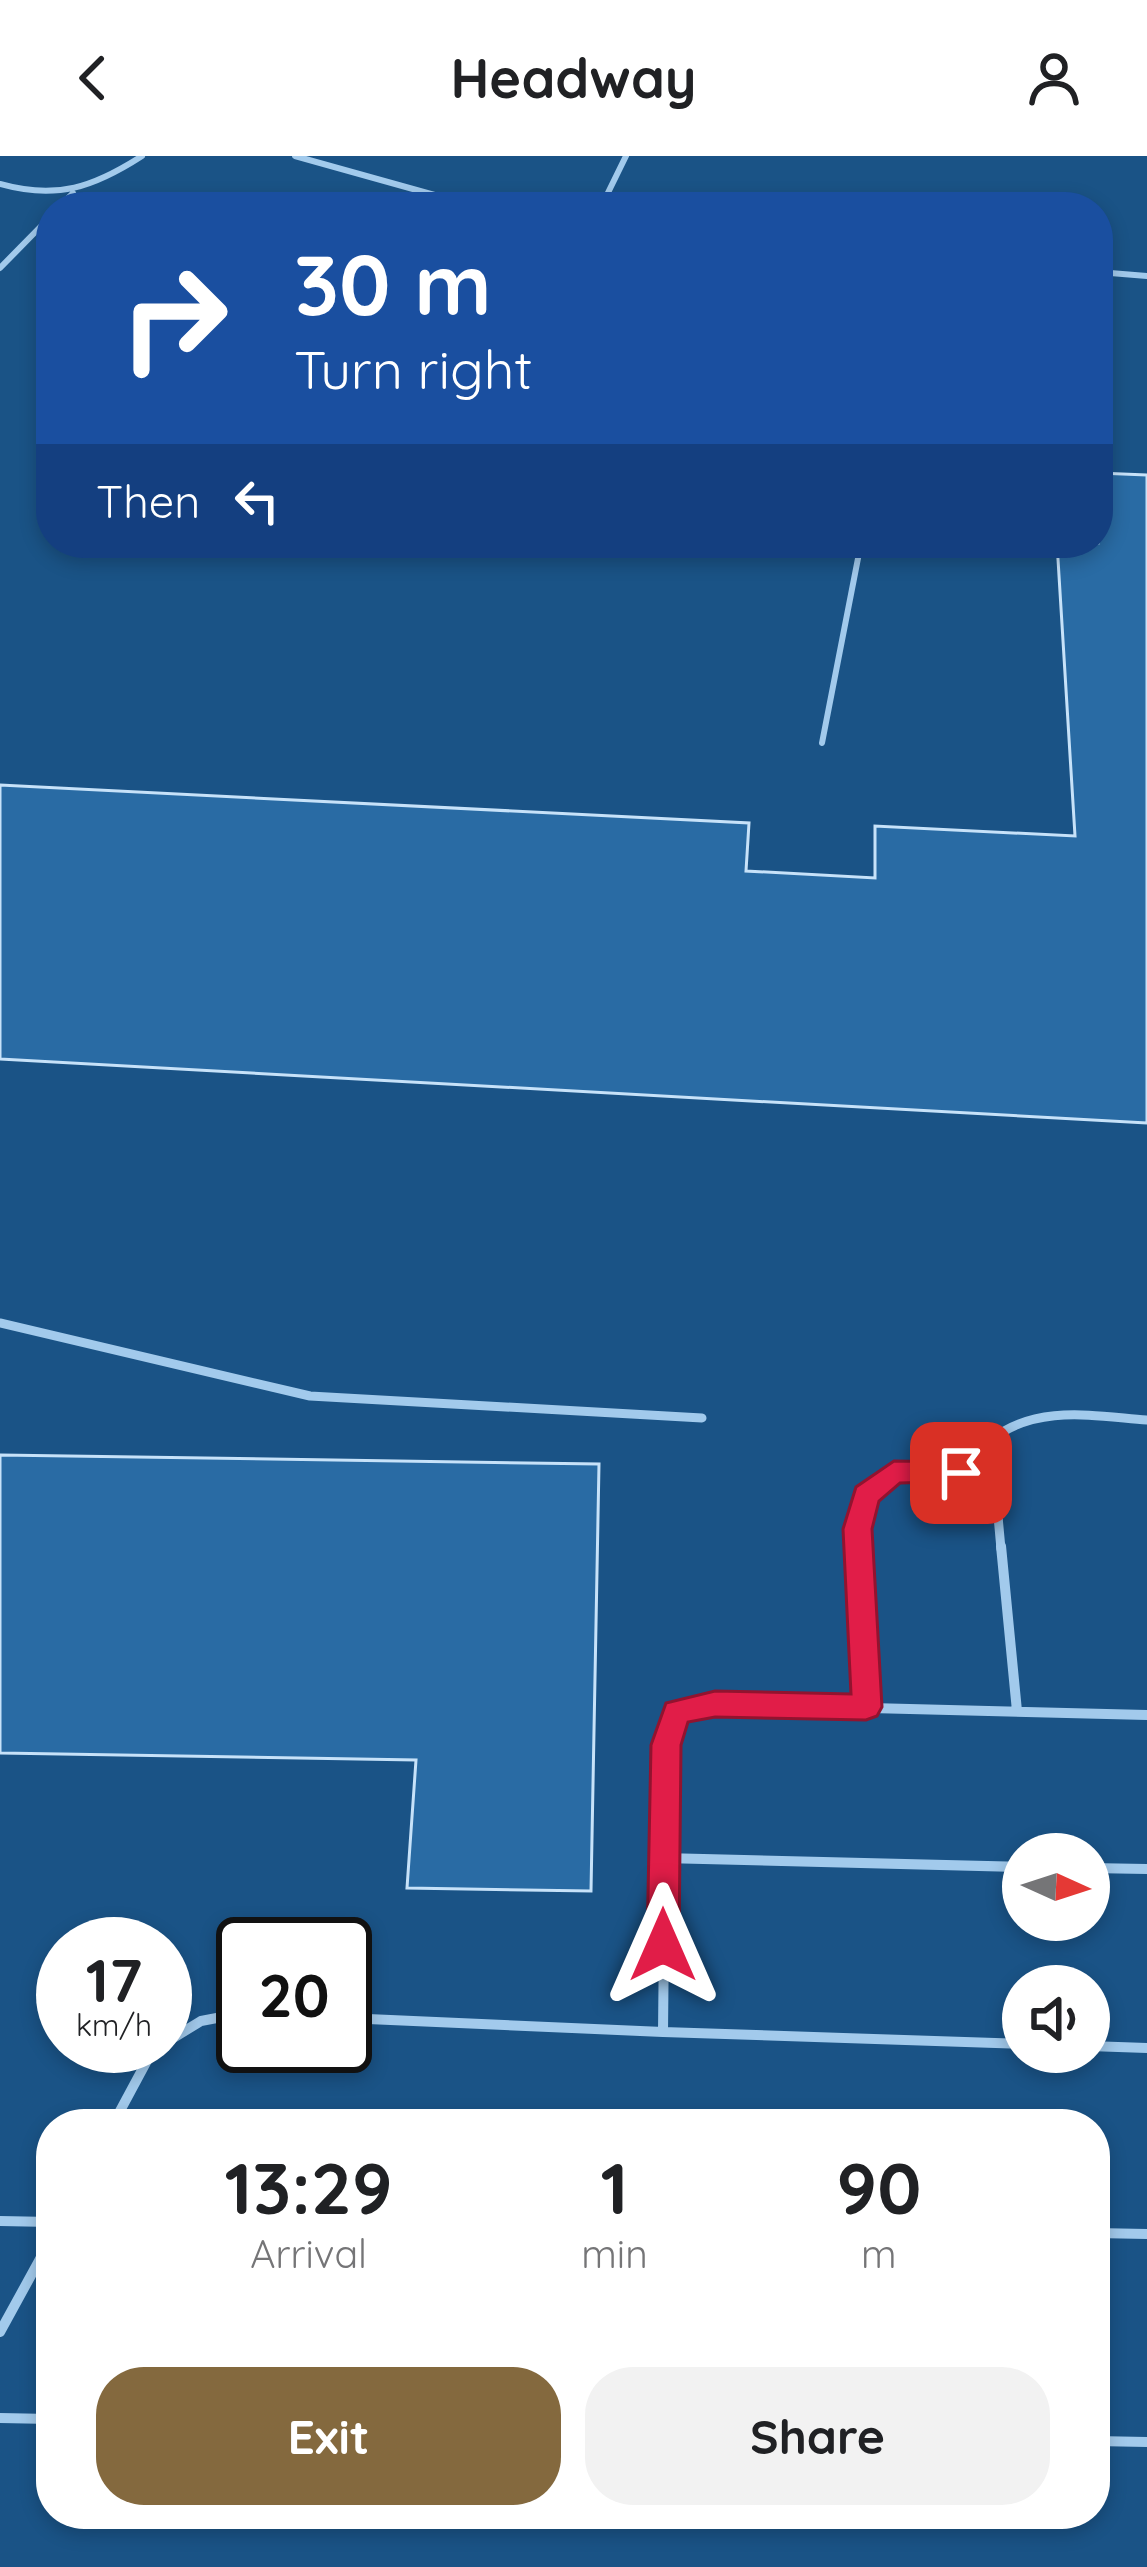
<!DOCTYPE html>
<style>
:root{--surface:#fff;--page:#f2f2f2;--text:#202124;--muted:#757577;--accent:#84693e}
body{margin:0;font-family:Quicksand,sans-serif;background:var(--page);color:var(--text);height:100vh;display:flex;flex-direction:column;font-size:45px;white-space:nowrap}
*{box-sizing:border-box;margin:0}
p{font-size:39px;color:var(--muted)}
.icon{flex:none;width:66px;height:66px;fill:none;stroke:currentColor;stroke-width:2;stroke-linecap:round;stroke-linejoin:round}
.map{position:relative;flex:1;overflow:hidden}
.panel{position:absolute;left:36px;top:1953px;width:1074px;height:420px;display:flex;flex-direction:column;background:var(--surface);border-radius:48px;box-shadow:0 6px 18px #0003}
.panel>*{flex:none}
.top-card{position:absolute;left:36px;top:36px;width:1077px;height:366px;border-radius:48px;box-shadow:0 6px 18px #0003;background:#1a4fa0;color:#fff;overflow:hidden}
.needle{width:78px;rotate:93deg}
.tools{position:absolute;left:1002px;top:1677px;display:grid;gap:24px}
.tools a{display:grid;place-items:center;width:108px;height:108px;border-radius:50%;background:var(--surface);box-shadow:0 6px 18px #0003;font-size:60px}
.speed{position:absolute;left:36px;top:1761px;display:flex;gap:24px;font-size:60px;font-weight:700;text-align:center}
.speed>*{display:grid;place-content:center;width:156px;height:156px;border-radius:50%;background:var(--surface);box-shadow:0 6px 18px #0003;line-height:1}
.speed small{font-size:30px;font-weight:400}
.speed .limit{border:6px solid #111;border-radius:18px;background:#fff;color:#111}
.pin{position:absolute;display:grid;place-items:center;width:102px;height:102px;color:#fff;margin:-51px;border-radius:24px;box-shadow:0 6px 18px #0006}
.me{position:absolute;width:132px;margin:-66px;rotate:0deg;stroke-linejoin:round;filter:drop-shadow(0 0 9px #0008)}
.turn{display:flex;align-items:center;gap:42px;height:252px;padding:0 60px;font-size:54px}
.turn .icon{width:156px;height:156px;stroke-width:2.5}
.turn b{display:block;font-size:84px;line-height:102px}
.then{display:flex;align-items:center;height:114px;padding:0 60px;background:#0003;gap:24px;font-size:45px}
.eta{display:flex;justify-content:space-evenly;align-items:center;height:204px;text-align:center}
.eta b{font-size:72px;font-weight:800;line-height:84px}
.action{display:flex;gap:24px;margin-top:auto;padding:24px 60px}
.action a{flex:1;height:138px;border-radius:48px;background:var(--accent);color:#fff;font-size:48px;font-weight:800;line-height:138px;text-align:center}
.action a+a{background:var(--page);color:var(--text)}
header{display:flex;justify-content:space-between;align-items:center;height:156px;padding:0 60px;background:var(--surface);font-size:54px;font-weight:800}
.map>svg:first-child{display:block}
</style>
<header><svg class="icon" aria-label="back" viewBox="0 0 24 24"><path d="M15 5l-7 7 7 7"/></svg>Headway<svg class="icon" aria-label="person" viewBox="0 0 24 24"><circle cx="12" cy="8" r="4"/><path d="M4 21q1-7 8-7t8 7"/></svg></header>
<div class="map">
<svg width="1147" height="2411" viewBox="0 0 1147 2411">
<rect width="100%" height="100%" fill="#1a5386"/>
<path fill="#296ba4" stroke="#c7e2f9" stroke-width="3" d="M1098 317 1147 319V967L0 903V629L749 667 746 715 875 722V670L1075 680 1057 387H1098Z
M0 1299 599 1308 591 1735 407 1732 416 1604 0 1597Z"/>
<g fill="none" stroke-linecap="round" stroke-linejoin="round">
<path stroke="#a2caec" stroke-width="6" d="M295 0 456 45 497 51
M0 28C57 44 94 31 142 0
M59 51 73 37
M601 51 626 0
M0 112 51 60
M1098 116 1147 120
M822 587 861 387"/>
<path stroke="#a2caec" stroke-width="9" d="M0 1167 310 1240 702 1262
M859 1393C857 1357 867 1339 894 1316L994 1317
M1001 1393 991 1284C1036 1248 1093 1260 1147 1264"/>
<path stroke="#a2caec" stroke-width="10" d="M859 1390 866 1551
M1001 1390 1017 1555
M663 1702 1023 1711
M1089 1712 1147 1713
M345 1862 663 1876 666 1589 676 1556 715 1548 1147 1559
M663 1876 1023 1888
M165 1887 201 1865 243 1857
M1089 1890 1147 1892
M113 1968 149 1901 161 1890
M0 2065 51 2066
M1095 2077 1147 2078
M0 2176 51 2083
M0 2262 51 2263
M1095 2285 1147 2286"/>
</g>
<path fill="#e11d48" stroke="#92132f" stroke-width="3" d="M894 1305 961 1306 971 1309 975 1317 971 1325 900 1327 879 1345 872 1373 882 1551 877 1560 866 1564 715 1561 688 1566 681 1589 679 1789 675 1799 663 1803 652 1799 647 1789 651 1589 666 1547 715 1535 851 1538 843 1373 856 1331Z"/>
</svg>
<div class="tools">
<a><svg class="needle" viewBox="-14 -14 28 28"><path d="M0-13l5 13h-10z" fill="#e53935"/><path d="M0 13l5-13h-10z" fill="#757577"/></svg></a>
<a><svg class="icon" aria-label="sound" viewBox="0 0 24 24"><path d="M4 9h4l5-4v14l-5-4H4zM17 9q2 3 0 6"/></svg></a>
</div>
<div class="speed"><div>17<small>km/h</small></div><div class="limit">20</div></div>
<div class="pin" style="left:961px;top:1317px;background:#d93025"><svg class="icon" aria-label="arrive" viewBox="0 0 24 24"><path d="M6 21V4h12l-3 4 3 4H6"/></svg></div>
<svg class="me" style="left:663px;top:1789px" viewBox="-20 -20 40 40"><path d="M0-17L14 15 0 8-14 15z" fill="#e11d48" stroke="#fff" stroke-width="4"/></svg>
<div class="top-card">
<div class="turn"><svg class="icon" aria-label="right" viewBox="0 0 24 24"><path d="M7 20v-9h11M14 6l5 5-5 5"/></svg><div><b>30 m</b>Turn right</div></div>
<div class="then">Then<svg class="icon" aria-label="left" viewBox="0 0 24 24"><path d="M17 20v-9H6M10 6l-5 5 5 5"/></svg></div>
</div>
<section class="panel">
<div class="eta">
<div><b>13:29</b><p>Arrival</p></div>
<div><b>1</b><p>min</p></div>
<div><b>90</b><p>m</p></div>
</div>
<div class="action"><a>Exit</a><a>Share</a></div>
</section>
</div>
